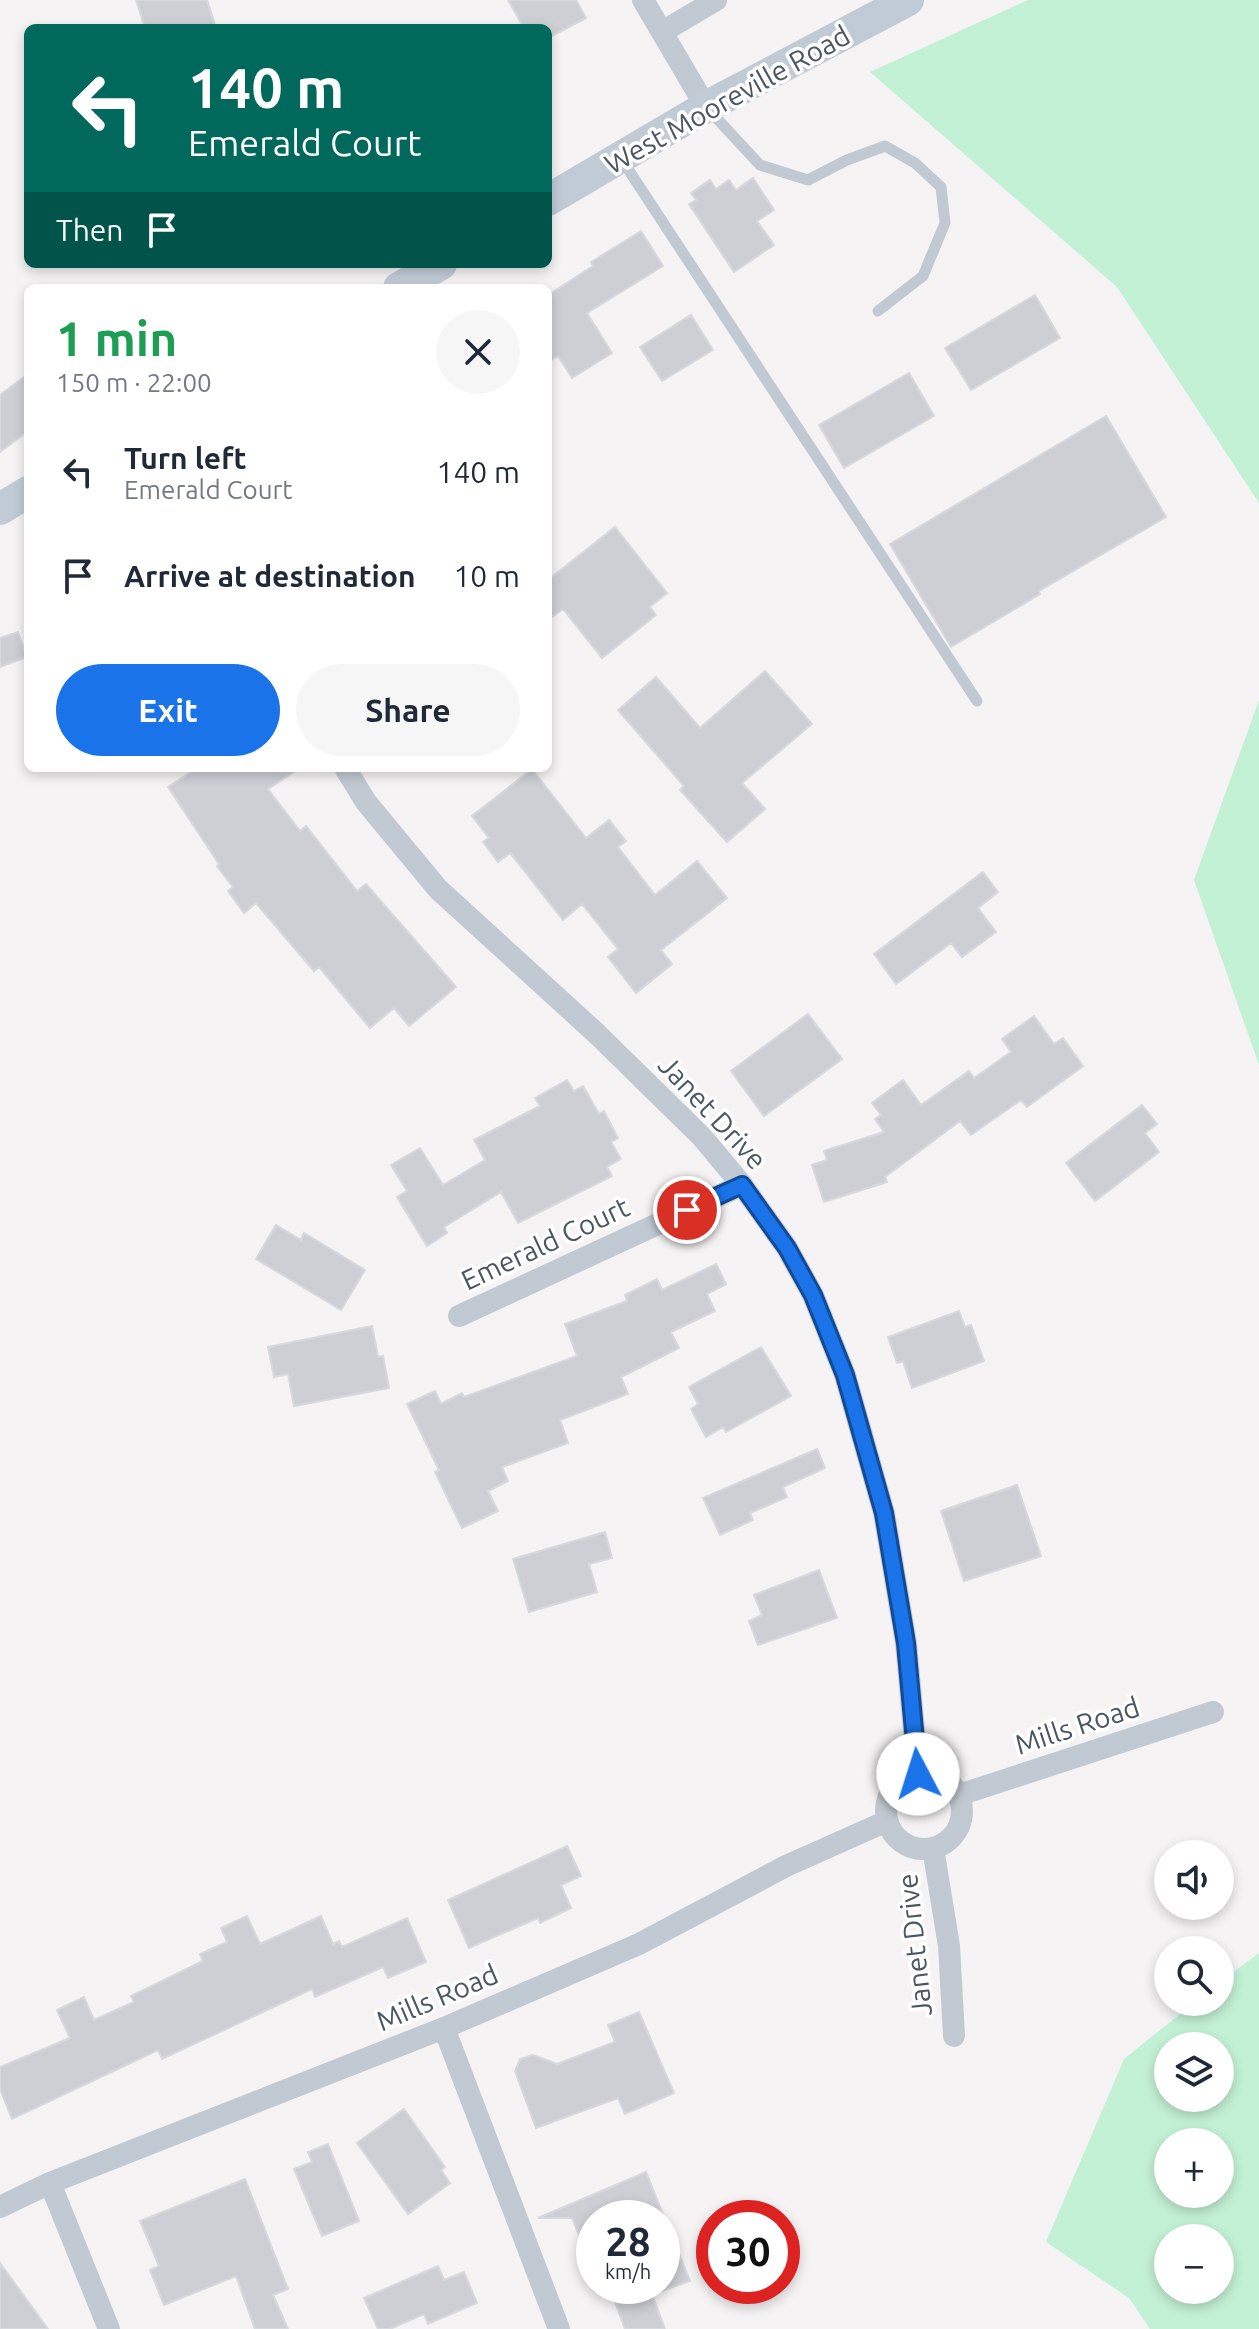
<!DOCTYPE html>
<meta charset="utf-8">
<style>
:root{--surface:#fff;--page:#f6f6f7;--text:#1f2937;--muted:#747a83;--accent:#1a73e8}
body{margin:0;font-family:Ubuntu,sans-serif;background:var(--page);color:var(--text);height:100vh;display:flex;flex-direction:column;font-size:30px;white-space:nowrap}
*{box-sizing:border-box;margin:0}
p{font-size:26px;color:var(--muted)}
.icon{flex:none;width:44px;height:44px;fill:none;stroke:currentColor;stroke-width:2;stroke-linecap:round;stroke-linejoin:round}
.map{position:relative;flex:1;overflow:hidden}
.side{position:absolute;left:24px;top:284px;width:528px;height:488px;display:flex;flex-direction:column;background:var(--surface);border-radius:12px;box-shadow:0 4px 12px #0003}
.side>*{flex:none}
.banner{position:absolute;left:24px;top:24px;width:528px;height:244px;border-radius:12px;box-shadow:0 4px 12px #0003;background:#00695c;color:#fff;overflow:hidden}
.controls{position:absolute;left:1154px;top:1840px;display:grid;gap:16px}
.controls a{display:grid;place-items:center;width:80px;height:80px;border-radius:50%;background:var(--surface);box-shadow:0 4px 12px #0003;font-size:40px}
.speed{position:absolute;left:576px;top:2200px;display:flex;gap:16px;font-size:40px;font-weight:700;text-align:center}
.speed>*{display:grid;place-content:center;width:104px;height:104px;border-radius:50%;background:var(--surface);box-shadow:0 4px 12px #0003;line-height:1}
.speed small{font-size:20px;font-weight:400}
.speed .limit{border:12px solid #d22;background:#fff;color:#111}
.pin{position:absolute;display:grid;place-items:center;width:68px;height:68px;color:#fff;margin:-34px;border:4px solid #fff;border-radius:50%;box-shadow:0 2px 8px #0007}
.me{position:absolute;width:88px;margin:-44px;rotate:355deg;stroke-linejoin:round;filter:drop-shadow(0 0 6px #0008)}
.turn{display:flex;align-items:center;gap:28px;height:168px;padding:0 32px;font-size:36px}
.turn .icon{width:104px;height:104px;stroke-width:2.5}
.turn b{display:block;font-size:56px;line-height:68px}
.then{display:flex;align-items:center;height:76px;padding:0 32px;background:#0003;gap:16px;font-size:30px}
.round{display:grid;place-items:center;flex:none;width:84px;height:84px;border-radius:42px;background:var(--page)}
.headline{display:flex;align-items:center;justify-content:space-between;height:136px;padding:0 32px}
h1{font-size:48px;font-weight:600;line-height:60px;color:#1e9e55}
.cta{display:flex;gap:16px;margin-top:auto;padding:16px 32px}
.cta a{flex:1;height:92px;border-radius:48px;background:var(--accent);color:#fff;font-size:32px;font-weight:600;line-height:92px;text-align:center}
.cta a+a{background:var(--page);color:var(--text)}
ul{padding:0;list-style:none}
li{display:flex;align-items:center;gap:24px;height:104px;padding:0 32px}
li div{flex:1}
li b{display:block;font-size:30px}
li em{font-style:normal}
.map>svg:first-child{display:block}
</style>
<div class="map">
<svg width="1259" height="2329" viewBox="0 0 1259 2329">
<rect width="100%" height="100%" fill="#f5f3f3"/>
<path fill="#c3f1d5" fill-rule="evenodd" d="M1028 0H1259V503L1117 287 870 72Z
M1259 700V1065L1194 880Z
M1259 1953V2329H1150L1129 2298 1046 2242 1124 2059 1195 2002H1220V1982ZM1168 2046H1220V2098H1168ZM1168 2142H1220V2194H1168ZM1168 2238H1220V2290H1168Z"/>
<path fill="#cdcfd5" stroke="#d7d9de" stroke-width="2" d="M136 0H207L216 28H145Z
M508 0H576L586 18 548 38V28H524Z
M753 178 774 210 757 221 774 245 734 272 689 204 696 200 691 193 710 180 716 189 729 180 736 190Z
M641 231 663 266 587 313 612 353 572 378 558 356 548 362V295L593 266 591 262Z
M1035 295 1060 338 971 390 945 348Z
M691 315 713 350 662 381 640 347Z
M909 373 934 416 844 468 819 425Z
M28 374V431L0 452V395Z
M1106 416 1166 517 1039 591 1040 594 951 647 890 544Z
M615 527 667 593 650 607 656 615 602 658 563 609 548 620V580Z
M18 632 27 657 0 667V638Z
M765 671 812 724 742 783 765 809 727 842 680 790 684 786 618 710 656 677 700 728Z
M197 768H300L268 789 300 831 306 826 357 891 366 884 456 987 409 1026 394 1008 370 1028 319 967 314 971 256 903 244 913 228 891 233 887 217 866 219 864 168 787Z
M532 769 586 838 609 820 626 841 618 847 655 895 697 861 727 898 661 950 672 964 636 993 608 957 618 949 582 904 563 920 510 853 498 862 483 842 489 838 472 816Z
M983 872 998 892 978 908 996 932 962 957 951 943 896 984 874 954Z
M808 1014 842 1059 764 1116 731 1071Z
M1034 1016 1054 1044 1063 1038 1083 1066 1027 1107 1021 1100 971 1135 960 1121 885 1177 887 1182 824 1202 812 1165 827 1160 824 1151 884 1132 875 1119 881 1115 872 1103 903 1080 921 1105 969 1071 974 1078 1011 1052 1002 1039Z
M567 1080 574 1091 583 1086 599 1114 604 1111 618 1138 611 1142 621 1159 607 1167 612 1176 518 1223 501 1192 444 1227 447 1233 427 1246 397 1197 407 1191 391 1165 420 1148 443 1185 485 1160 474 1140 540 1106 535 1098Z
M1142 1105 1157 1124 1145 1133 1159 1152 1095 1201 1066 1163Z
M276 1225 301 1240 304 1233 365 1270 341 1310 256 1259Z
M716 1264 726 1284 707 1294 715 1311 671 1332 679 1348 621 1377 628 1394 560 1420 568 1443 502 1467 508 1481 488 1491 498 1511 462 1528 435 1472 439 1470 407 1404 435 1391 441 1404 462 1393 464 1397 577 1356 565 1324 627 1301 625 1295 657 1279 662 1290Z
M959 1311 965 1327 971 1325 984 1361 912 1388 903 1361 897 1363 888 1337Z
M372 1326 378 1357 383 1356 389 1388 294 1406 288 1374 274 1377 268 1347Z
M761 1347 791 1396 726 1432 723 1427 706 1437 691 1409 698 1404 689 1387Z
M817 1449 825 1468 783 1487 787 1497 750 1513 753 1520 720 1535 703 1498Z
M1017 1485 1041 1556 964 1581 941 1511Z
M605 1532 612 1558 589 1564 597 1592 529 1612 513 1559Z
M819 1570 837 1618 758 1645 749 1621 762 1615 754 1595Z
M567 1846 581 1876 561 1885 571 1908 540 1923 538 1918 469 1948 448 1900Z
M247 1916 260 1944 321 1916 333 1944 339 1941 342 1947 407 1918 426 1962 388 1978 383 1967 315 1997 312 1989 162 2059 158 2050 12 2119 0 2089V2067L70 2038 57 2010 84 1997 94 2020 134 2002 131 1996 203 1961 200 1954 227 1942 221 1928Z
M639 2012 674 2093 625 2114 618 2098 536 2128 515 2071 520 2059 533 2055 557 2064 615 2042 608 2025Z
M404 2109 445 2167 441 2170 450 2183 408 2214 357 2143Z
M328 2144 359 2221 322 2236 294 2169 312 2162 308 2152Z
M646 2172 690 2281 662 2291V2218H594V2271L572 2218H538Z
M245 2179 288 2289 273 2295 288 2329H255L236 2276 164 2305 150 2270 159 2266 140 2221Z
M0 2263 48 2329H0Z
M438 2266 444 2280 464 2272 477 2303 428 2324 424 2314 390 2329H378L364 2298Z
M609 2286H649L665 2329H625Z"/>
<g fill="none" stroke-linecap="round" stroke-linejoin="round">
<path stroke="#c1cad2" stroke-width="11" d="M708 109 760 165 808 180 847 160 885 146 915 163 941 187 945 223 923 276 878 311
M622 160 977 701"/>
<path stroke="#c1cad2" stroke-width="22" d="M643 0 706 107
M662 32 716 0
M345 768 366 802 438 889 596 1033 702 1137 742 1185 787 1248 813 1295 845 1375 884 1513 906 1643 918 1774
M459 1316 742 1185
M886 1811a38 38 0 1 1 76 0a38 38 0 1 1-76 0Z
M959 1795 1213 1712
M933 1848 949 1946 954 2036
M444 2028 559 2329
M50 2183 109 2329
M0 2207 50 2183 444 2028 639 1944 786 1866 887 1821"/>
<path stroke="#c1cbd6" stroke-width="32" d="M548 200 706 107 908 0
M399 288 441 264
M0 509 28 492"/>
</g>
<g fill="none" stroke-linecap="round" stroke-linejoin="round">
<g stroke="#114b97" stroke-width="20">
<path id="route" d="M687 1210 742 1185 787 1248 813 1295 845 1375 884 1513 906 1643 918 1774"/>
</g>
<use href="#route" stroke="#1a73e8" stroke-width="14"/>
</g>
<g text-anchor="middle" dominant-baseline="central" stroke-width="7" stroke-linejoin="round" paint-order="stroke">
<g font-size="28" fill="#4a5661" stroke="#fff">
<text transform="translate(727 99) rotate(-29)">West Mooreville Road</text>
<text transform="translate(713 1112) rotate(47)">Janet Drive</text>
<text transform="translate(545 1243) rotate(-25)">Emerald Court</text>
<text transform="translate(1077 1725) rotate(-18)">Mills Road</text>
<text transform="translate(914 1945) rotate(-96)">Janet Drive</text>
<text transform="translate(437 1997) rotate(-23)">Mills Road</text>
</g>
</g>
</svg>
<div class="controls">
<a><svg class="icon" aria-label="sound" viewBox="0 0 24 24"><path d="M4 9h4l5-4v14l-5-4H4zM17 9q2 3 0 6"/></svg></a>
<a><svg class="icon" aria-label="search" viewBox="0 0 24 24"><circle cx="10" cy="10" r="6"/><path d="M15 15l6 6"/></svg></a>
<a><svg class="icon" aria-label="layers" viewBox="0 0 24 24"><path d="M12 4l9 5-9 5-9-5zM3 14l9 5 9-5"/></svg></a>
<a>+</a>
<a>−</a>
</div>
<div class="speed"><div>28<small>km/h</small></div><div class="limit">30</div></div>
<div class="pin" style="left:687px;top:1210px;background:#d93025"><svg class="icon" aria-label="arrive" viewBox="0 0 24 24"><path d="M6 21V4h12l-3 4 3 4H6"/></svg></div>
<svg class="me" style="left:918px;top:1774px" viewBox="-20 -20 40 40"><circle r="19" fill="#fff"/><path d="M0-13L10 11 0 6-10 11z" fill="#1a73e8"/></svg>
<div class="banner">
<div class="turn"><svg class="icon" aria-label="left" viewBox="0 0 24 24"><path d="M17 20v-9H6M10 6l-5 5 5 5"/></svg><div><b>140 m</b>Emerald Court</div></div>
<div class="then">Then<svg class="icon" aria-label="arrive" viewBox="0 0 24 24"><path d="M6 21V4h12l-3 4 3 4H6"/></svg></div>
</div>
<section class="side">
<div class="headline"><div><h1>1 min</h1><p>150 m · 22:00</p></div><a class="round"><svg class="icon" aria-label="close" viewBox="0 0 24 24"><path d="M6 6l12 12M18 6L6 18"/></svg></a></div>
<ul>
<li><svg class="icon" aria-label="left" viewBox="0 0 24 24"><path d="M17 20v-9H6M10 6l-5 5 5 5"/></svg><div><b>Turn left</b><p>Emerald Court</p></div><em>140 m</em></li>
<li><svg class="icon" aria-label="arrive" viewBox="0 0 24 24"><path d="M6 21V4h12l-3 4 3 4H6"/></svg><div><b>Arrive at destination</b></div><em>10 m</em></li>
</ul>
<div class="cta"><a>Exit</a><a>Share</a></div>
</section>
</div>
